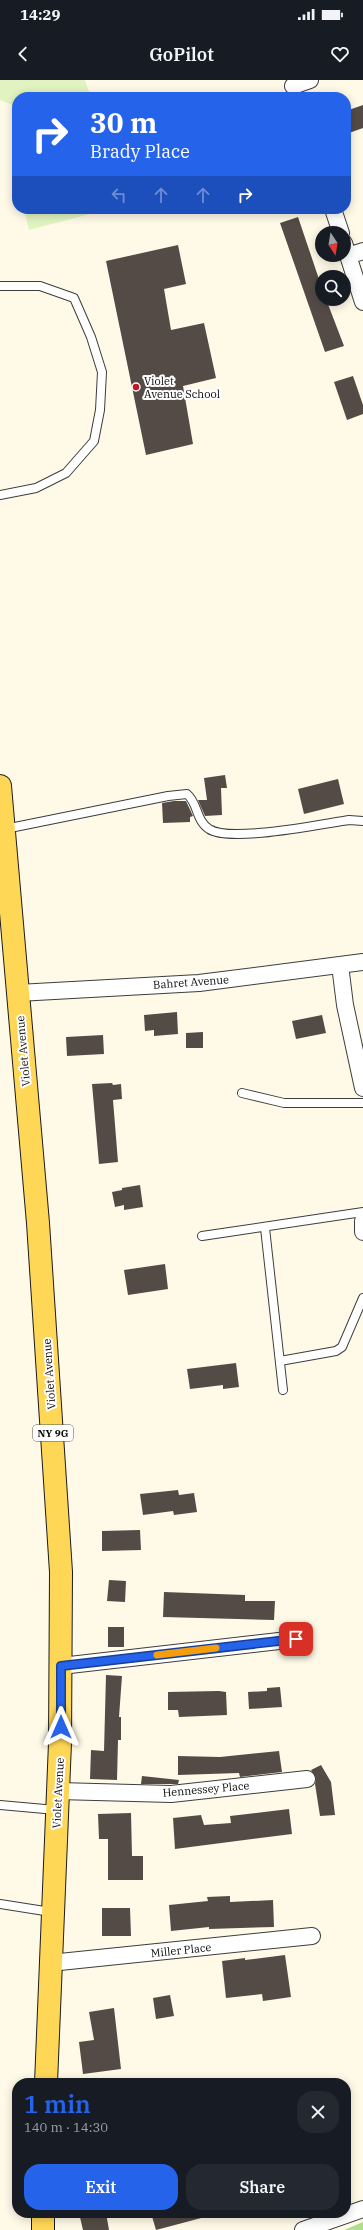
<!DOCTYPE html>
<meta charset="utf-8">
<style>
:root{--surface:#171b24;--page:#242831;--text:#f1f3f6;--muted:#9ea1a6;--accent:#2563eb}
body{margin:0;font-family:"IBM Plex Serif",serif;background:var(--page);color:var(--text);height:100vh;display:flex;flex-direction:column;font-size:15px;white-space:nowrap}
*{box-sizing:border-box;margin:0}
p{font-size:13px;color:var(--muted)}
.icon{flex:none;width:22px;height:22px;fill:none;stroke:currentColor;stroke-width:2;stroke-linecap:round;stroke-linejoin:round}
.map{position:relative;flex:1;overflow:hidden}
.panel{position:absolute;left:12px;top:1998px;width:339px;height:140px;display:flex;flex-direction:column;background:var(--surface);border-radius:16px;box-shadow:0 2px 10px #0003}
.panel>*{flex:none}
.top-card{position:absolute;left:12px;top:12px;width:339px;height:122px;border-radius:16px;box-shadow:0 2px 10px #0003;background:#2563eb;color:#fff;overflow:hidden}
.needle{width:26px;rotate:168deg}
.tools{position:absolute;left:315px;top:146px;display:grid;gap:8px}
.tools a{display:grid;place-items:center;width:36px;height:36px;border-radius:50%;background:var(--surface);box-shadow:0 2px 10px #0003;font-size:20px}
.pin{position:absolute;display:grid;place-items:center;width:34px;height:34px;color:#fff;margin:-17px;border-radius:8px;box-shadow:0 2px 6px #0006}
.me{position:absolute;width:44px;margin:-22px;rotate:0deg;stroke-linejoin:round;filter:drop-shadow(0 0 3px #0008)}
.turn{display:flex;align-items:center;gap:14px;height:84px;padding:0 12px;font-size:18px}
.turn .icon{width:52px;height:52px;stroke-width:2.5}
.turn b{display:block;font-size:28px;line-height:34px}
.lanes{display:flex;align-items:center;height:38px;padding:0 12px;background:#0003;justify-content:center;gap:20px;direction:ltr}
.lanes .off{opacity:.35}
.round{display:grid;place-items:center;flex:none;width:42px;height:42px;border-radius:16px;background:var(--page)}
.headline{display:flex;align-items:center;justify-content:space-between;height:68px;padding:0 12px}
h1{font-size:24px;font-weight:600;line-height:30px;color:var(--accent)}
.cta{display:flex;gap:8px;margin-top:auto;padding:8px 12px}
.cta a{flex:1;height:46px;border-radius:16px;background:var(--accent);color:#fff;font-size:16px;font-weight:600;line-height:46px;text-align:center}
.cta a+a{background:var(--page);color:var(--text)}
.status{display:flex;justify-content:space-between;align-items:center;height:28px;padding:0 20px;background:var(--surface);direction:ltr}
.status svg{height:11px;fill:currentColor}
header{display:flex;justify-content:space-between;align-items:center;height:52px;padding:0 12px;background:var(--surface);font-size:18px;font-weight:600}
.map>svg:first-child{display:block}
</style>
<div class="status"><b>14:29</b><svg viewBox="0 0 49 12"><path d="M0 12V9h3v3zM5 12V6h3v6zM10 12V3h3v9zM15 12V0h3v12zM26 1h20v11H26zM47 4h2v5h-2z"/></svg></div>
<header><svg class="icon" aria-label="back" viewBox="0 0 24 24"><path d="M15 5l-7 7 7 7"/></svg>GoPilot<svg class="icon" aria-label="heart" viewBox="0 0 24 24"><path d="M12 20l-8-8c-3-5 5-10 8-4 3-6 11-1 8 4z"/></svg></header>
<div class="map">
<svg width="363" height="2150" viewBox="0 0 363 2150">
<rect width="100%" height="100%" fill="#fffae7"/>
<path fill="#b1de8c" d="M363 2142V2150H344Z"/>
<path fill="#e1f3c0" d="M0 0H85L91 17H17V27L0 20Z
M24 129H109L29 150Z"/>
<path fill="#544b46" d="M363 25V48L349 53 346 45V31Z
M298 137 322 208V219H326L344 266 325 272 280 143Z
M178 165 186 204 164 209 171 250 204 243 216 298 183 306 193 364 146 375 106 181Z
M353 296 363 325V334L347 340 334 302Z
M225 695 227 708H221L222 735 205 736 198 720H207L204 698Z
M338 699 344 724 304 734 298 709Z
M174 721H186L193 736 190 737V742L163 743 162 723Z
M177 932 178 954 154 956V950L145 951 144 935Z
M322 935 326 953 296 959 292 941Z
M203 952V968H186V953Z
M103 955 104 974 67 976 66 957Z
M112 1003 113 1005 121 1004 122 1019 113 1020 118 1082 99 1084 92 1004Z
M140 1105 143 1127 124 1130V1125L115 1127 112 1112 122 1110V1108Z
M165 1184 168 1209 128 1215 124 1190Z
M236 1283 239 1307 223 1309V1305L190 1309 187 1289Z
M178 1410 179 1415 194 1413 197 1432 174 1435 173 1431 143 1435 140 1414Z
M140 1450 141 1470 102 1471V1451Z
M109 1500 126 1501 125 1522 107 1521Z
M164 1512 245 1515V1521H275L274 1540 163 1537Z
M108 1547H124V1567H108Z
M106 1595 122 1596 119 1637H121V1660H118L117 1700 90 1699 91 1670 104 1671Z
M280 1607 282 1627 249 1629 248 1612 267 1611V1608Z
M219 1611 226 1612 227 1635 179 1637 178 1630H168V1612Z
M279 1671 282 1692 240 1697 239 1693 178 1695V1676L220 1677Z
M321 1685 331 1702 335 1735 320 1736 315 1704 316 1698 311 1690Z
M142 1696 179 1700 178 1704H141Z
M289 1729 292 1754 175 1769 173 1738 201 1735 204 1745 231 1743 230 1736Z
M131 1733 132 1776H143V1800H108V1759H99L98 1734Z
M230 1816V1822L273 1820 274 1847 209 1849V1847L171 1851 169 1825 208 1821 207 1817Z
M102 1828H130L131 1856H102Z
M285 1875 291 1917 263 1921 262 1914 226 1918 222 1881 245 1878V1880Z
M170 1915 174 1936 156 1939 153 1918Z
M114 1928 121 1989 83 1994 79 1962 94 1960 89 1932Z
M79 2133H106L109 2150H83Z
M151 2133H205V2137L156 2150Z"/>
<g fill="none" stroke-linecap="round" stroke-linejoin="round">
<g stroke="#3d3d3d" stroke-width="10">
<path id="lane" d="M0 206H40L74 218 91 257 102 292 100 330 94 361 66 393 36 408 0 415
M5 749 168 716 187 714C198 723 196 741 209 749 230 763 321 744 349 740L363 741
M242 1013 284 1023H363
M265 1148 283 1310
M202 1156 363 1132
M280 1281 336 1271 342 1267 363 1218
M0 1725 56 1730
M0 1824 51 1832"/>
</g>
<g stroke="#3d3d3d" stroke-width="18">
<path id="street" d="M293 6 310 0
M333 129 341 153
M344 163 363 222
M348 176 363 171
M340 885 345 925 363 1008
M18 913 199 903 363 882
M363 1141V1152
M61 1586 296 1559
M58 1711 171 1714 307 1699
M50 1883 312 1856
M303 2150 363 2129"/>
</g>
<g stroke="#1b1b1b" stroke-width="24">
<path id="primary" d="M0 706 38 1143 61 1492 60 1663 46 2003
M43 2133V2150"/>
</g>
<use href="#lane" stroke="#fff" stroke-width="8"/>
<use href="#street" stroke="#fff" stroke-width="16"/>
<use href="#primary" stroke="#ffd757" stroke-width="22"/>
</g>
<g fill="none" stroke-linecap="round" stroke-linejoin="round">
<g stroke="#184099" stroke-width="10">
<path id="route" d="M61 1647V1586L296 1559"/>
</g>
<use href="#route" stroke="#2563eb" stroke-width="7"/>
<path stroke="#f59e0b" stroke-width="7" d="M157 1575 216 1568"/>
</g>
<circle fill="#c5171f" stroke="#fff" stroke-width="1.5" cx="136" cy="307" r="4"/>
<g text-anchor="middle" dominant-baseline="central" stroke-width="4" stroke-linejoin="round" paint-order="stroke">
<rect fill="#fff" stroke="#545454" stroke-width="1" x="33" y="1345" width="40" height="16" rx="3"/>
<g font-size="10" font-weight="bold" fill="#0a0a0a">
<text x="53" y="1353">NY 9G</text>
</g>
<g font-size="11" fill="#0a0a0a" stroke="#fff" text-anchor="start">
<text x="144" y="301">Violet<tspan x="144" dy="13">Avenue School</tspan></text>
</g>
<g font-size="11" fill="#0a0a0a" stroke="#fff">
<text transform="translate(191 902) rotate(-4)">Bahret Avenue</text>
<text transform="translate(23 971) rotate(-95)">Violet Avenue</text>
<text transform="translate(49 1294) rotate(-94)">Violet Avenue</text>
<text transform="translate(206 1709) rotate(-5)">Hennessey Place</text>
<text transform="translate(58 1713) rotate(-87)">Violet Avenue</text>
<text transform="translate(181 1870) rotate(-6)">Miller Place</text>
</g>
</g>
</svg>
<div class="tools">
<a><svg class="needle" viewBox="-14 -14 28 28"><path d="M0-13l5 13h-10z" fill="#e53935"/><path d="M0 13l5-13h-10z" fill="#9ea1a6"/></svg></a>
<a><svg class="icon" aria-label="search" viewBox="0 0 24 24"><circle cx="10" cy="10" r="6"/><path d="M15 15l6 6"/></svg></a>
</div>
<div class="pin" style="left:296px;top:1559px;background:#d93025"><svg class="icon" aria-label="arrive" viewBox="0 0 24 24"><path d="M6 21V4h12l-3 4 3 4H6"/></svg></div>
<svg class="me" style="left:61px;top:1647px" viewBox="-20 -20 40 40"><path d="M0-17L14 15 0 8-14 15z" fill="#2563eb" stroke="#fff" stroke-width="4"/></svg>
<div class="top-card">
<div class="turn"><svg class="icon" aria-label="right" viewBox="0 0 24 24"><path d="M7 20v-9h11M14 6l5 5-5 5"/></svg><div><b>30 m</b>Brady Place</div></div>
<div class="lanes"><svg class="icon off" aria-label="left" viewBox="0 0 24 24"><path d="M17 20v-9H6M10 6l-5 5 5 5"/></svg><svg class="icon off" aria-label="ahead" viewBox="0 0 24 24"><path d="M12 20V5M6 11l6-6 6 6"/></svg><svg class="icon off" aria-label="ahead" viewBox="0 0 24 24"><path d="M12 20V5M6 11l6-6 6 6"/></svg><svg class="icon" aria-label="right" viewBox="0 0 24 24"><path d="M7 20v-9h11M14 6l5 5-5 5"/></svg></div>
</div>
<section class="panel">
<div class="headline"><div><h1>1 min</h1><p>140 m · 14:30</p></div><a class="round"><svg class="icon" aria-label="close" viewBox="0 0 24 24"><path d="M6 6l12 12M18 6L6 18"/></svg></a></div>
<div class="cta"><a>Exit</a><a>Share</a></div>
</section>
</div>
